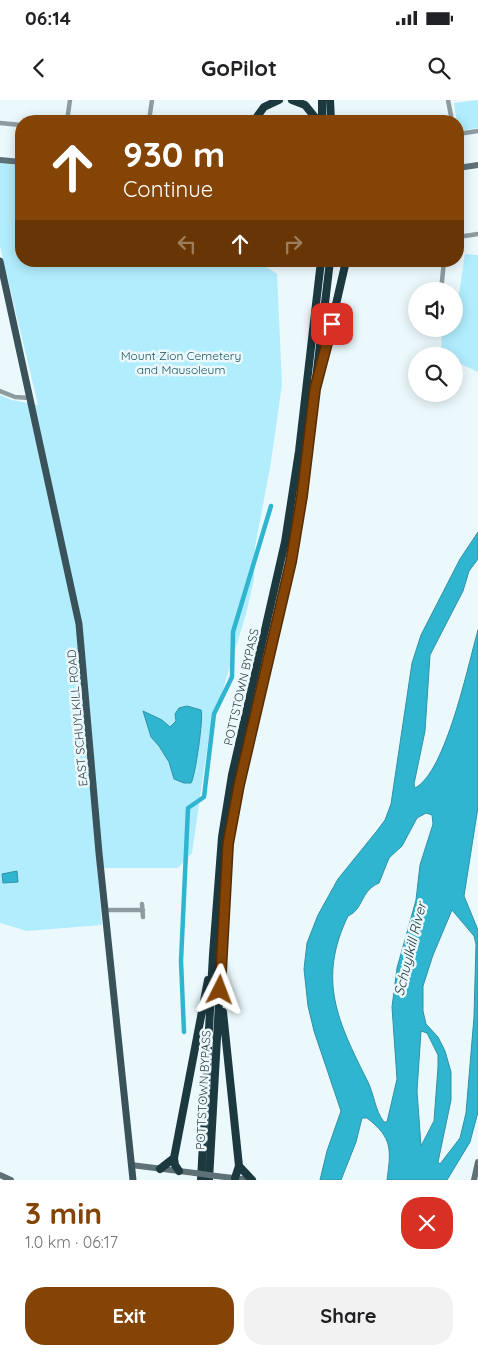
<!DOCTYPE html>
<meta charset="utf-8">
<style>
:root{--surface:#fff;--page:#f2f2f2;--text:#202124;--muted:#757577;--accent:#834406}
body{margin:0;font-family:Quicksand,sans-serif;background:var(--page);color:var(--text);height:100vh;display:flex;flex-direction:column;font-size:19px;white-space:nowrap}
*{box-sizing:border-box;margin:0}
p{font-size:16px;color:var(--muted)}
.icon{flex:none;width:28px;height:28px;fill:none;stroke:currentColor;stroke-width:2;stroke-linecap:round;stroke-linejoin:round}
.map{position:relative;height:1080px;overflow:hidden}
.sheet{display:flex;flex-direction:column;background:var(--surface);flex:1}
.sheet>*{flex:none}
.hud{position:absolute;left:15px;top:15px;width:449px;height:152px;border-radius:20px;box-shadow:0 2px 12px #0003;background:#834406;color:#fff;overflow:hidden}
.buttons{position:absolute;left:408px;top:182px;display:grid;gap:10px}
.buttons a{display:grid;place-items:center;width:55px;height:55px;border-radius:50%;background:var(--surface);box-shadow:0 2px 12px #0003;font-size:25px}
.pin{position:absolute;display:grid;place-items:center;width:42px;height:42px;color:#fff;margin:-21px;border-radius:10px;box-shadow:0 2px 8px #0006}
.me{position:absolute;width:55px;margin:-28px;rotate:3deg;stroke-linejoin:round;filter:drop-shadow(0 0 4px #0008)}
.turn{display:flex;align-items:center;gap:18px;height:105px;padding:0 25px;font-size:22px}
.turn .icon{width:65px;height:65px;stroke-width:2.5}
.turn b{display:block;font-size:35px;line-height:42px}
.lanes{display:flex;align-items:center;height:48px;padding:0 25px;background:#0003;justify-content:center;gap:25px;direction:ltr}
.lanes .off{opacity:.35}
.round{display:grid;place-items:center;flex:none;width:52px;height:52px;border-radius:20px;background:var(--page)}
.headline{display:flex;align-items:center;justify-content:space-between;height:85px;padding:0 25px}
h1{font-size:30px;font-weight:700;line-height:38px;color:var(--accent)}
.action{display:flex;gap:10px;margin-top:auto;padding:10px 25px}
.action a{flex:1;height:58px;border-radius:20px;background:var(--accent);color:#fff;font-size:20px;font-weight:700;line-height:58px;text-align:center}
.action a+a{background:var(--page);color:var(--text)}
.status{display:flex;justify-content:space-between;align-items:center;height:35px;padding:0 25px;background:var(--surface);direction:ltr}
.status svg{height:14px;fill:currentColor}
header{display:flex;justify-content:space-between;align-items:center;height:65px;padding:0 25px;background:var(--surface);font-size:22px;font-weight:700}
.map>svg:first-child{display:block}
</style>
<div class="status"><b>06:14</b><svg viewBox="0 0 49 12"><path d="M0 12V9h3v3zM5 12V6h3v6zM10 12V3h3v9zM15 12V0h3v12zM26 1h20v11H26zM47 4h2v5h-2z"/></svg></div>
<header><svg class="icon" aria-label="back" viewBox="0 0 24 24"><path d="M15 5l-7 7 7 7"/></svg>GoPilot<svg class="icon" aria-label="search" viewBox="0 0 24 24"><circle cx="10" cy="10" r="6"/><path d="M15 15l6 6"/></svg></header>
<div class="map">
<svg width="478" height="1080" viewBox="0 0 478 1080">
<rect width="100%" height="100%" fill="#ecf9fc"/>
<path fill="#b1edfd" d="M478 0V28L458 31 454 3Z
M0 63 21 66V161H257L277 174 282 284 271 362 255 447 254 480 246 514 209 635 192 753 178 768H97L102 825 27 831 0 823V295L12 300 38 305 0 146Z
M465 154 478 155V272L457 262 454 256H449L441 251 442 229H454V200H458Z"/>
<path fill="#2fb5d0" stroke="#3092a6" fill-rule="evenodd" d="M478 432V459L469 471 463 491 430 555 425 631 414 684 415 688C446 672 468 565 478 530V707L464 796 478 830V1012L470 1042 447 1080H387C391 1050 393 1038 367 1018H362L356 1042 341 1080H320L327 1051 341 1011 314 931 308 906 304 869 307 843 318 815 338 779 376 732 385 720 391 704 412 563 421 535 460 459ZM426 713 432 715 433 724 420 765 416 800 397 868 392 907 397 979 387 1022H384C375 1011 374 993 367 980 338 922 317 880 348 816 364 809 360 791 379 783L389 758 402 746 417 718ZM452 810 474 836 476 844 474 917 466 1013 460 1038 440 1064 438 1062 451 1000V972L445 951 438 937 426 924 423 911V886L433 855ZM421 931 427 933 438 955V967L434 1021 421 1046 417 991Z
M187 606 201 610C204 616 195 678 191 683H184L174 679 169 662 159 646 151 637 143 611 162 620 170 627 176 621 175 614 179 608Z
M17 771 18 782 3 783 2 774Z"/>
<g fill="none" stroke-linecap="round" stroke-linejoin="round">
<path stroke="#2fb5d0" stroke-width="4.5" d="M184 932 181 861 188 708 204 697 214 614 232 577 233 532 271 406"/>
<path stroke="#8e9c9f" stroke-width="4.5" d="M448 0 452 21
M67 21 70 0
M149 21 152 0
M0 23 21 25
M458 34 478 31
M458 55 460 68
M458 137 478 134
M441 191 444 161
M437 230V229
M0 291 15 297 30 298
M142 804 143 817
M105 810H143"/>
<path stroke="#5d7176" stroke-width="6" d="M0 60 21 62
M458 68 478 65
M131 1065 195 1073
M0 1075 11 1080
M216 1076 251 1080
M474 1080 478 1062"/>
<path stroke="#3a5259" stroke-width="7" d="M0 161 79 524 99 753 133 1080"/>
<path stroke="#1c3940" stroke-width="8" d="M292 0 305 5 318 21
M322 0V21
M330 0 331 21
M254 21 264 7 279 0
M322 265 346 161
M223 912 239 1066 235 1078
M239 1066 252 1080
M160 1069 174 1058
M179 1071 175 1065 174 1058 208 880
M201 1080 213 854 222 737 232 675 285 442 299 351 321 161
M209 1080 228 743 239 685 291 462 302 396 330 161"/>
<path stroke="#5d7176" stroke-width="6" d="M195 1073 216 1076"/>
</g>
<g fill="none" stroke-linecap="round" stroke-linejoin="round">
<g stroke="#552c04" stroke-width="12">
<path id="route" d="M220 890 228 744 239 685 291 462 302 396 315 289 332 224"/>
</g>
<use href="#route" stroke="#834406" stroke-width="9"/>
</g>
<g text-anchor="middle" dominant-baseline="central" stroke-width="5" stroke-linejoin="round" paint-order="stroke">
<g font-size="12" fill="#1e535f" stroke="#ecf9fc">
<text x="181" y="255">Mount Zion Cemetery<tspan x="181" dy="14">and Mausoleum</tspan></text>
</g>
<g font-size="12" fill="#324043" stroke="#ecf9fc">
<text transform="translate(241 587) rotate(-77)">POTTSTOWN BYPASS</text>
<text transform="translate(77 618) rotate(-95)">EAST SCHUYLKILL ROAD</text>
<text transform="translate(203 990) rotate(-87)">POTTSTOWN BYPASS</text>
</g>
<g font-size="14" font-style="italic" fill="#1f343a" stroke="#ecf9fc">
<text transform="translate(410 849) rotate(-76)">Schuylkill River</text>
</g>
</g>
</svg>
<div class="buttons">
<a><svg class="icon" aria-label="sound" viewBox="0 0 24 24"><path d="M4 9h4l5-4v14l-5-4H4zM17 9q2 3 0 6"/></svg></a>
<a><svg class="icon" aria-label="search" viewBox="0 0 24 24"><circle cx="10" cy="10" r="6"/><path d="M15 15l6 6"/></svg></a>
</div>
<div class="pin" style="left:332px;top:224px;background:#d93025"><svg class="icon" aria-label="arrive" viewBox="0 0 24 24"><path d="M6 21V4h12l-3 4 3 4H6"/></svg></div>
<svg class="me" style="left:220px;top:890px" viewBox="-20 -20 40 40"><path d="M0-17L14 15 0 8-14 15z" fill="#834406" stroke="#fff" stroke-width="4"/></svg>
<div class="hud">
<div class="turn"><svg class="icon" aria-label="ahead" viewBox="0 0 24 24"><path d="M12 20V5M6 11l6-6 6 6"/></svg><div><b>930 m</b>Continue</div></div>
<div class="lanes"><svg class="icon off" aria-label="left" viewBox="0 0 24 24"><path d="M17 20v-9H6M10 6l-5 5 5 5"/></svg><svg class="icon" aria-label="ahead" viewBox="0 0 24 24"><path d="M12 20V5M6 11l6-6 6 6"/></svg><svg class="icon off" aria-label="right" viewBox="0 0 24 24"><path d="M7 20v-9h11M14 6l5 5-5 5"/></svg></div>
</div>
</div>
<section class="sheet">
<div class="headline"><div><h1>3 min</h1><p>1.0 km · 06:17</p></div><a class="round" style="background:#d93025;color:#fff"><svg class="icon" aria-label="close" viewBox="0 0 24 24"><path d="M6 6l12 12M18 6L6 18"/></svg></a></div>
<div class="action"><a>Exit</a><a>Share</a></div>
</section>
